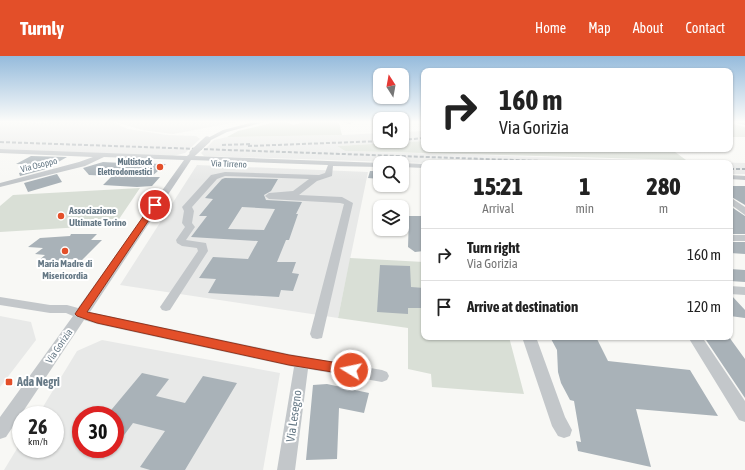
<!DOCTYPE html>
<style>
:root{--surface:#fff;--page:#f2f2f2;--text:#222;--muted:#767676;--line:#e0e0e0;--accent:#e34f29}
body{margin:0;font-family:"Asap Condensed",sans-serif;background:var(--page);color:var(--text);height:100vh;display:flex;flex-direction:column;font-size:15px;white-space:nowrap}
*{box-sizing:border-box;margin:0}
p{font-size:13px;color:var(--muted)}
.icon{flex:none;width:22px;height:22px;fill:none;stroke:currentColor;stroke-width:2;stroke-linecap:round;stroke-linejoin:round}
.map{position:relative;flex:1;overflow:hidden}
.details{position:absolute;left:421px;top:104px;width:312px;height:180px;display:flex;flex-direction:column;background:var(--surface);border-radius:8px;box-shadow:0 1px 3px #0004}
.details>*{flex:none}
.banner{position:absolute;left:421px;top:12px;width:312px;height:84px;border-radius:8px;box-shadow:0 1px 3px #0004;background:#fff;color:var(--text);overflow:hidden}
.needle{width:26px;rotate:349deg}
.tools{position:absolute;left:373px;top:12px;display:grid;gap:8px}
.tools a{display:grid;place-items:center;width:36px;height:36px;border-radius:8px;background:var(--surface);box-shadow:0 1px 3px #0004;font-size:20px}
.speed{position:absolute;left:12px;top:350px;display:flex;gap:8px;font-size:20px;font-weight:700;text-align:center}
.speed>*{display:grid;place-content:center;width:52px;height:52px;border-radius:50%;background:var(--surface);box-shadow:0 1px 3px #0004;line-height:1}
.speed small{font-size:10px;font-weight:400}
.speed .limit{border:6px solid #d22;background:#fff;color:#111}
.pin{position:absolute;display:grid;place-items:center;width:34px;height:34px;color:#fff;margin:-17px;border:2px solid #fff;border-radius:50%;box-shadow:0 1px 4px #0007}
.me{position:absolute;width:44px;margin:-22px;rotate:280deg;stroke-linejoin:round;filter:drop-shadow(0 0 3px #0008)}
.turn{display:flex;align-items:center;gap:14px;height:84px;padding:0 12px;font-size:18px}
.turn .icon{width:52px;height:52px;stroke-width:2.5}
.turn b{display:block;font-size:28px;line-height:34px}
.eta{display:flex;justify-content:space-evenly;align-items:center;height:68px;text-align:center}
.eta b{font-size:24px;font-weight:800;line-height:28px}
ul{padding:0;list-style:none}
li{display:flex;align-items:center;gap:12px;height:52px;padding:0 12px;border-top:1px solid var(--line)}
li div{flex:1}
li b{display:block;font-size:15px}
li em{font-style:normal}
header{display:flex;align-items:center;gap:24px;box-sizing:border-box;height:56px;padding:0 20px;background:var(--accent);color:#fff}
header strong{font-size:19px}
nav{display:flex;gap:22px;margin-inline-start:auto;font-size:14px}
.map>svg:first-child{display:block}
</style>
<header>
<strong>Turnly</strong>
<nav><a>Home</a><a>Map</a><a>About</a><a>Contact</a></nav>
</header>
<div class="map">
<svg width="745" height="414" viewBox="0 0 745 414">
<rect width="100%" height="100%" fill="#f8f8f5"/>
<path fill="#e8e9e8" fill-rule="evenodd" d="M0 66 47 67 50 66H112L128 73 167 79 196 80 200 83 185 97 173 100 0 93Z
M116 66H237L173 78 142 74Z
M424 75V85L337 90 345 95 745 107V118H730V107H424L204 100 201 97 214 84 227 81 342 79 380 77V85H402V76Z
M197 109 368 116 338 262 120 229Z
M0 260 31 266 36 284 0 331Z
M102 284 280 317 263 414H4L21 386V393H55V359H38L77 295ZM81 359H115V393H81Z"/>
<path fill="#d9dfd6" d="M276 66H286L293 69 305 66H337L339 67 342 79 227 81 238 75Z
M730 67 745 71V81H730Z
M424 85V93H671L686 104 345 95 337 90Z
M140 132 115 169 0 176V150L13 139Z
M350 202 424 206V281H509L524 338 432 331 431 318 408 313V272L338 262Z"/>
<path fill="#a9b2b8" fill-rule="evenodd" d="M31 100 67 101 53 109 16 108Z
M103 106 122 107 166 108 151 121H160L152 130 137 131 103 129 112 120 89 119 83 112Z
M48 110V112L46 113 20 120 19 117Z
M370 115H380V123L368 122Z
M57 118 62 126 28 136 24 127Z
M225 122 278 123 271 135 264 139 266 144 302 146 296 158H298L289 184H286L277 206H296L292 217 299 218 293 235 281 234 279 241 208 237 216 223 199 222 213 201 248 203 258 185 191 181 207 160H199L213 143 205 142 222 123ZM242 151 275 153 264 174 228 173Z
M730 130H745V149L730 140Z
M730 150 745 160V178H730Z
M409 160H424V195L415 196 408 191Z
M71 178H97L91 184H102L82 204 69 203 66 205H56L55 207 37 206 45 199 35 198 43 192 28 191 40 182 70 180Z
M730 186H745V198L730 197Z
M380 209 410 210 411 231 424 232V252H408V258L377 256Z
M730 213 745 214V226L730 225Z
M730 240H732L745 254V262L730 260Z
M550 281H596L608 305 690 314 718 360 636 353 651 411 578 395 576 385 581 386 574 345 570 344 561 327 558 316 557 294Z
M704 281H729L745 303V342Z
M142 317 169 323 156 340 185 347 203 320 237 327 185 414H150L140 411 165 375 133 367 122 382 115 380V359H107Z
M327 328 369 337 364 357 339 352 337 403 306 404 313 329Z"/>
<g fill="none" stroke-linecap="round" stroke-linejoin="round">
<path fill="#c3c7ca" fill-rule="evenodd" d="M254 66H264L227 76 209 85 204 84 223 74Z
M343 66H353L350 68Z
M735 66H745V69L736 67Z
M0 93 187 100 192 96 196 98 194 100 381 107 380 111 333 110 332 120 317 125 299 139 342 141 353 147 322 282 317 283 312 282 310 278 344 148 340 147 269 143 265 140 269 137 293 135 309 123 225 120 217 123 192 151 194 155 192 167 195 171 186 184 206 187 208 195 170 254 166 255 162 254 160 251 198 195 197 192 182 190 177 187 176 184 185 171 182 167 184 155 182 151 211 119 225 116 319 119 325 117 328 109 191 104 90 256 289 298 382 314 387 316 389 320 387 324 382 326 308 313 295 414H277L294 311 97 268 84 264 6 381 0 383V361L73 260 66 257H50L0 249V241L50 249H67L78 252 184 104 104 101 85 110 0 131V127L79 106 93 101 0 97Z
M401 107H402L424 108V112L402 111Z
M730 119 745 120V124L730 123Z
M730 141 745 151V159L730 148Z
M730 179H745V185H730Z
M730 230 745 231V239L730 238Z
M522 281H536L565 361 572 374 570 380 564 382 558 380 552 370Z
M688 281H702L745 345V366L739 364Z"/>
<path stroke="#a3abb0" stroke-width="2" stroke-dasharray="4 2" stroke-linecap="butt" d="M402 84 424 82
M0 86 599 107
M222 89 252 88
M248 90 382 85
M730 113H745"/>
<path stroke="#c3c7ca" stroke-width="7" d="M193 97 207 84"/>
</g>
<linearGradient id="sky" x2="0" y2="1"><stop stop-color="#95bbdc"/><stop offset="0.53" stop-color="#fcfcfa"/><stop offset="1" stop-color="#fcfcfa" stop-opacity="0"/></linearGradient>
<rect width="745" height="124" fill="url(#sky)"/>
<path fill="#e34f29" stroke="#94331b" d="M155 147 159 149 87 256 289 299 351 309 355 310 357 314 355 317 351 319 289 309 97 267 77 260 75 258 77 255 152 148Z"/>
<g fill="#e34f29" stroke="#fff" stroke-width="1.5">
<circle cx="160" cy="111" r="4"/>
<circle cx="61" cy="160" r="4"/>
<circle cx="65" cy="195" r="4"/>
<rect x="5" y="322" width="8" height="8" rx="2"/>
</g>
<g text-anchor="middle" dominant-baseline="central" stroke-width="4" stroke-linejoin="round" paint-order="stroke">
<g font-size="9" font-weight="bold" fill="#667986" stroke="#fff" text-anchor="end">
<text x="152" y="106">Multistock<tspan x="152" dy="10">Elettrodomestici</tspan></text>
</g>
<g font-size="9" fill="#667986" stroke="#fff">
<text transform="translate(229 108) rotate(2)">Via Tirreno</text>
<text transform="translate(39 109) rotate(-14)">Via Osoppo</text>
</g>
<g font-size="10" font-weight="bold" fill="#667986" stroke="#fff" text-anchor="start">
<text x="69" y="154">Associazione<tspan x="69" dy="12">Ultimate Torino</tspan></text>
<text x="65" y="207" text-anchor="middle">Maria Madre di<tspan x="65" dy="12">Misericordia</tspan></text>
</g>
<g font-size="10" fill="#667986" stroke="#fff">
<text transform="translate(59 290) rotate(-56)">Via Gorizia</text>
</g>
<g font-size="12" font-weight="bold" fill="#667986" stroke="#fff" text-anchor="start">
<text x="17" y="326">Ada Negri</text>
</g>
<g font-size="12" fill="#667986" stroke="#fff">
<text transform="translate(294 360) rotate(-82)">Via Lesegno</text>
</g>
</g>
</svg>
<div class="tools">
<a><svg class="needle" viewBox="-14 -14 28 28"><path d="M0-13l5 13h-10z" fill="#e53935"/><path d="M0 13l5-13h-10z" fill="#767676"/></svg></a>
<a><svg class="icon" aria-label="sound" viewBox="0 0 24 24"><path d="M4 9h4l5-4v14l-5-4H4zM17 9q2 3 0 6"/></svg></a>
<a><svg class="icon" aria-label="search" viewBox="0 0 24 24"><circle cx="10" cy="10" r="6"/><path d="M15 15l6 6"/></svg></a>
<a><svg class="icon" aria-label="layers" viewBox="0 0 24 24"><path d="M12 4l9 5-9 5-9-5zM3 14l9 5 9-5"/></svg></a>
</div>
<div class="speed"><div>26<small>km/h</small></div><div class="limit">30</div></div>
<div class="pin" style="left:155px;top:149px;background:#d93025"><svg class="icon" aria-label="arrive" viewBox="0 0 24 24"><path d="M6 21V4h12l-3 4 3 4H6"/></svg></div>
<svg class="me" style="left:351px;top:314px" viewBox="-20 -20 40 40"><circle r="17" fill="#e34f29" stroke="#fff" stroke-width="3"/><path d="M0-11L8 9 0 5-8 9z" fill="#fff"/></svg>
<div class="banner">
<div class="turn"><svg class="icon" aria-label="right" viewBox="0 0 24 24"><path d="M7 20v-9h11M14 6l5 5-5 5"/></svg><div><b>160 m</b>Via Gorizia</div></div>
</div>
<section class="details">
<div class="eta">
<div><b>15:21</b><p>Arrival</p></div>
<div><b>1</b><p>min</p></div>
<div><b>280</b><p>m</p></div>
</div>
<ul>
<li><svg class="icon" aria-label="right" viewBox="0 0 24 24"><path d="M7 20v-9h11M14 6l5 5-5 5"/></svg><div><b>Turn right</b><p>Via Gorizia</p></div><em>160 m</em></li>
<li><svg class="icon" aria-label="arrive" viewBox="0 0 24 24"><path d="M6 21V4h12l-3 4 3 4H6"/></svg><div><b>Arrive at destination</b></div><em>120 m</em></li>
</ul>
</section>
</div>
